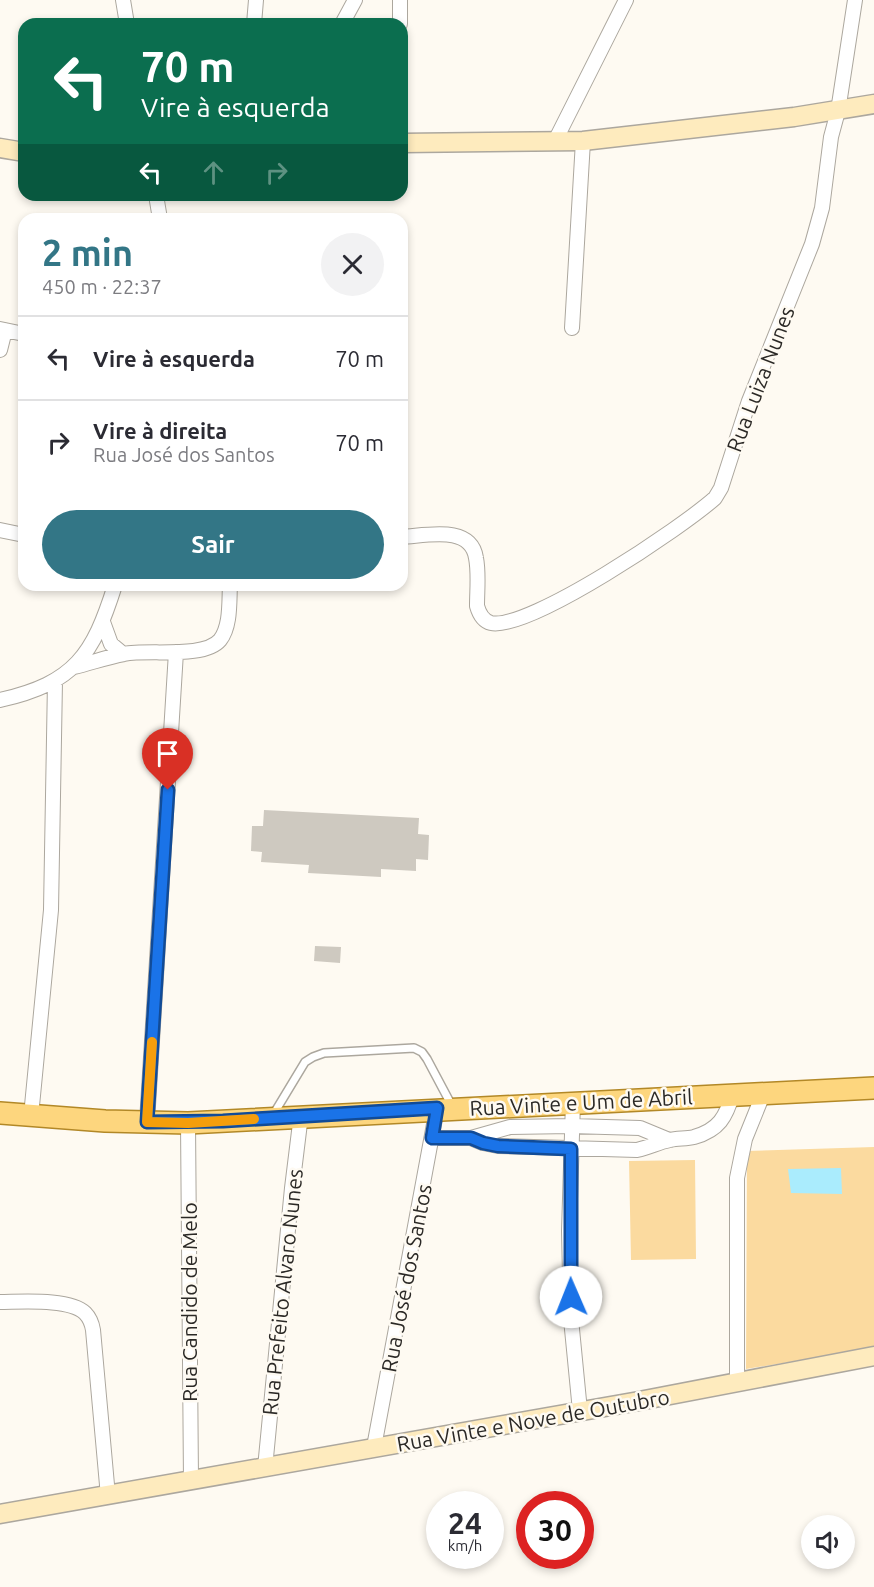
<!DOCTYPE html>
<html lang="pt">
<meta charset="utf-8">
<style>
:root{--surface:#fff;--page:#f2f2f3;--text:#2b2b33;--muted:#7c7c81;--line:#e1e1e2;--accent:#337686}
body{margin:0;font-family:Ubuntu,sans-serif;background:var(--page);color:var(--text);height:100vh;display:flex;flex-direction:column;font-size:22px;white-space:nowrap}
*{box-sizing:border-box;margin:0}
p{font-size:20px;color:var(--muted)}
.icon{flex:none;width:33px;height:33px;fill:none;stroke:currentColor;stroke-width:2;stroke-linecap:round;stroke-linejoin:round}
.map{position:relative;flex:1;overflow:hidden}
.details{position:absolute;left:18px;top:213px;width:390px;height:378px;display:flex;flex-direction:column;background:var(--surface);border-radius:18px;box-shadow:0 3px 9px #0003}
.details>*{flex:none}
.banner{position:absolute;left:18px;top:18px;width:390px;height:183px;border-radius:18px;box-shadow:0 3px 9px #0003;background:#0b6e4f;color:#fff;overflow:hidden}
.fabs{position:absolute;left:801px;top:1515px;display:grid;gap:12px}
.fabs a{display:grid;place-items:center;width:54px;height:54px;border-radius:50%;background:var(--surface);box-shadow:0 3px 9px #0003;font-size:30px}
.speed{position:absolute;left:426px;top:1491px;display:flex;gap:12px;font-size:30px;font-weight:700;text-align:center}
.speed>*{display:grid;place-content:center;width:78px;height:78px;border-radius:50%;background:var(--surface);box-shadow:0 3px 9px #0003;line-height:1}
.speed small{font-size:15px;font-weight:400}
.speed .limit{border:9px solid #d22;background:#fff;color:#111}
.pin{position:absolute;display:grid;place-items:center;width:51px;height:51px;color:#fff;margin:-62px -26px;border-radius:50% 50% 50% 0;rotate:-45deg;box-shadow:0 0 6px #0007}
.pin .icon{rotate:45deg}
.me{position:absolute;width:66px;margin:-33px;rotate:359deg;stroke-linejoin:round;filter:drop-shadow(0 0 4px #0008)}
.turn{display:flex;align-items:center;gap:21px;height:126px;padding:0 24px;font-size:27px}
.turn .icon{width:78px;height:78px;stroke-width:2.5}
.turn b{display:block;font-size:42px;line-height:51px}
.lanes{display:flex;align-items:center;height:57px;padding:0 24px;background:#0003;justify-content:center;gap:30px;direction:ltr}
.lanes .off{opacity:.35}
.round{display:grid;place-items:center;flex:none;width:63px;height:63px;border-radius:32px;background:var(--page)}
.head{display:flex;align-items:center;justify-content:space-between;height:102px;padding:0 24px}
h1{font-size:36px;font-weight:700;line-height:45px;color:var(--accent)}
.cta{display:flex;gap:12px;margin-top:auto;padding:12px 24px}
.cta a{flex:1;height:69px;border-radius:36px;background:var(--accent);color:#fff;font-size:24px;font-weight:700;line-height:69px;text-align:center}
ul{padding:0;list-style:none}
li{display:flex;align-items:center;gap:18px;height:84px;padding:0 24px;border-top:2px solid var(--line)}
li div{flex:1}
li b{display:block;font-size:22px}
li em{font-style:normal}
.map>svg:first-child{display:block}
</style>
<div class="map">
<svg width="874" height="1587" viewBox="0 0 874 1587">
<rect width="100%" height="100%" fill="#fefaf2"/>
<path fill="#fbda9f" d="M874 1147V1348L746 1369 747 1151Z
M695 1160 696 1259 631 1260 629 1161Z"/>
<path fill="#aaecfd" d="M841 1168 842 1194 791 1193 788 1169Z"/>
<path fill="#cec9c0" d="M264 810 419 818 418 834 429 835 428 860 416 859V871L381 869V877L308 873 309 865 261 862 262 852 251 851 252 826H263Z
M315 946 341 947 340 963 314 961Z"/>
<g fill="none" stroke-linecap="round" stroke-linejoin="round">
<g stroke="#aca79e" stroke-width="10">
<path id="lane" d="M273 1115 305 1062 313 1057 324 1053 414 1048 422 1052 427 1059 452 1106"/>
</g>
<g stroke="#aca79e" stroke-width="16">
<path id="street" d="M123 0 127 24
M400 0V24
M254 24 256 0
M342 24 355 0
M555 141 626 0
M156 195 160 219
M572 328 583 141
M0 329 24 334
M0 350 5 330
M0 530 24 535
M402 537C425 536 471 524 476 558 479 573 477 590 477 606 479 613 483 621 491 623 529 631 684 526 715 498L721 488 749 401 812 244 822 208 831 137 838 111 855 0
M103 622 111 644 123 654
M74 667C91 663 107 657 124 654 148 649 204 659 220 640 231 626 229 601 230 585
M0 700C75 683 93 655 115 585
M573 1102 569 1231 571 1319 580 1411
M31 1116 51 910 55 681
M147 1122 176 652
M188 1123 191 1481
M432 1138H471L510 1127 571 1126 640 1128 669 1140
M471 1138 483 1143 498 1146 637 1150C650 1147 659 1142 670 1140 677 1138 686 1139 694 1137 719 1130 726 1117 733 1093
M0 1302C20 1302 70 1298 85 1313 89 1317 92 1324 93 1330L108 1496
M737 1383V1178L745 1139 764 1092
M374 1447 437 1108
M265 1468 292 1188 301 1115"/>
</g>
<g stroke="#aca79e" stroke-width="21">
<path id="secondary" d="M402 143 583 141 794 117 874 104
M0 148 24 152
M0 1514 639 1401 874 1356"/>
</g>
<g stroke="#b28827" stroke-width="24">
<path id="primary" d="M0 1113 105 1121 188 1123 874 1088"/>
</g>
<use href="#lane" stroke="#fff" stroke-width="7"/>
<use href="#street" stroke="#fff" stroke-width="14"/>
<use href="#secondary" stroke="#feebbe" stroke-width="18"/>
<use href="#primary" stroke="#fdd67e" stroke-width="21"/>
</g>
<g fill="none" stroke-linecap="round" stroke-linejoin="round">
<g stroke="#114b97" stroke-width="15">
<path id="route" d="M168 790 147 1122 223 1121 437 1108 432 1138H471L483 1143 498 1146 571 1149V1297"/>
</g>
<use href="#route" stroke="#1a73e8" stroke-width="10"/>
<path stroke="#f59e0b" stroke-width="10" d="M152 1042 147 1122 188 1123 254 1119"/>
</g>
<g text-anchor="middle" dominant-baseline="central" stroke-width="5" stroke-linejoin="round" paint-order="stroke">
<g font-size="21" fill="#2b2926" stroke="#fefaf2">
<text transform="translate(760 379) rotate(-69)">Rua Luiza Nunes</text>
<text transform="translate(581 1102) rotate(-3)">Rua Vinte e Um de Abril</text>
<text transform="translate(406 1278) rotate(-79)">Rua José dos Santos</text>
<text transform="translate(282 1292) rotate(-84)">Rua Prefeito Alvaro Nunes</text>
<text transform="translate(189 1302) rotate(-90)">Rua Candido de Melo</text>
<text transform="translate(533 1420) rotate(-10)">Rua Vinte e Nove de Outubro</text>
</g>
</g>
</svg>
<div class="fabs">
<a><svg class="icon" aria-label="sound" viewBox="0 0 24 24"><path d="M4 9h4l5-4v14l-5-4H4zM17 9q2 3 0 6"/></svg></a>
</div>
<div class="speed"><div>24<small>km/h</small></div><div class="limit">30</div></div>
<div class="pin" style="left:168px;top:790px;background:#d93025"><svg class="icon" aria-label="arrive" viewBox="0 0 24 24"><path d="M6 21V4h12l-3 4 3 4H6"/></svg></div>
<svg class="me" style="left:571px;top:1297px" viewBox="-20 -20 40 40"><circle r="19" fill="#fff"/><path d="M0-13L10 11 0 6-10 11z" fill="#1a73e8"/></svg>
<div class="banner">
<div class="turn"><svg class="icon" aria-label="left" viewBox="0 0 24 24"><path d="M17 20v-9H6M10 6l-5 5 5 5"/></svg><div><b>70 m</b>Vire à esquerda</div></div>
<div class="lanes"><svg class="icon" aria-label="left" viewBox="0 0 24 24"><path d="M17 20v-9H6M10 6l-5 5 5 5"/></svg><svg class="icon off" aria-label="ahead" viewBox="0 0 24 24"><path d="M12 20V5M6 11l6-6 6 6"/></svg><svg class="icon off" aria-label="right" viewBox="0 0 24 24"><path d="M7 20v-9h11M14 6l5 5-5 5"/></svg></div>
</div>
<section class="details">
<div class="head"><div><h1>2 min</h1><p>450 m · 22:37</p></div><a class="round"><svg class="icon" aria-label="close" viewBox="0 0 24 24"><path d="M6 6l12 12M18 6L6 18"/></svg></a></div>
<ul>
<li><svg class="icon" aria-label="left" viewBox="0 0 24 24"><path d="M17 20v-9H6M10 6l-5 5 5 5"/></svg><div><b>Vire à esquerda</b></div><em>70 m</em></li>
<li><svg class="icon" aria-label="right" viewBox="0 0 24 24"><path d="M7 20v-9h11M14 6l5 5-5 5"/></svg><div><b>Vire à direita</b><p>Rua José dos Santos</p></div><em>70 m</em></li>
</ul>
<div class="cta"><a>Sair</a></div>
</section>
</div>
